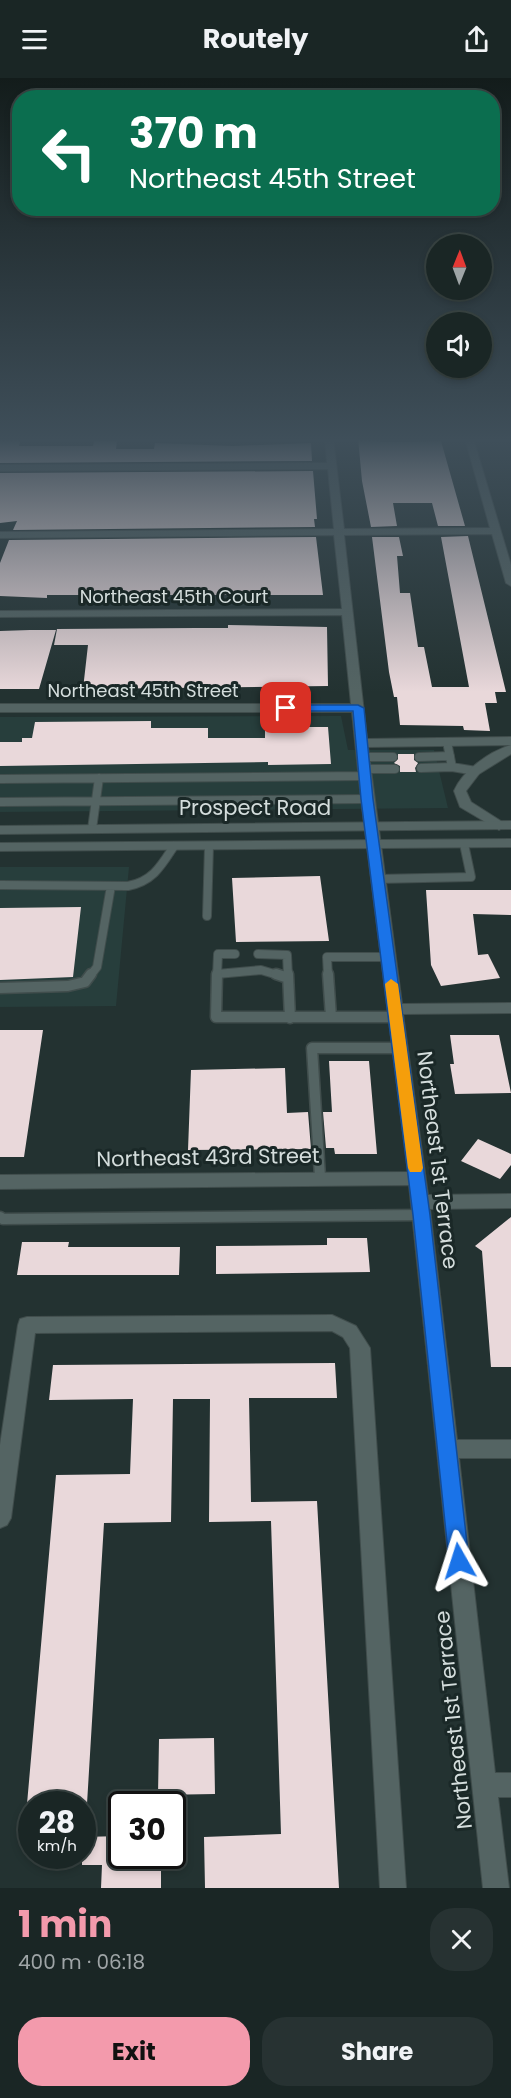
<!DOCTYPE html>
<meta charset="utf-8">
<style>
:root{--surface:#1a2625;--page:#273232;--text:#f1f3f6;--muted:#9fa5a7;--line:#384342;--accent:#f39aac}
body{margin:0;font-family:Poppins,sans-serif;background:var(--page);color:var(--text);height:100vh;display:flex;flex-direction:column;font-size:22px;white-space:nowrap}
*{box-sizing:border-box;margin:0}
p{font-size:20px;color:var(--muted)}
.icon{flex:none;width:33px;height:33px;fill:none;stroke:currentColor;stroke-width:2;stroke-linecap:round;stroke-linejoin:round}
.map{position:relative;height:1810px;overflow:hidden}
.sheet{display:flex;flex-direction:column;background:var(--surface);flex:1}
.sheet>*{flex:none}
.guide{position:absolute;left:12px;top:12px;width:488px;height:126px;border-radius:24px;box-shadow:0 3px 9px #0003,0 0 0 2px var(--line);background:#0b6e4f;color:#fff;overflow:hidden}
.needle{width:39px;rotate:1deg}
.buttons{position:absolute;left:426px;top:156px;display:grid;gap:12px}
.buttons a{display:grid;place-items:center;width:66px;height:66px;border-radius:50%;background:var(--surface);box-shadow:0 3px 9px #0003,0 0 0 2px var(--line);font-size:30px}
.speed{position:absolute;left:18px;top:1713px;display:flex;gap:12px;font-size:30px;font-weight:700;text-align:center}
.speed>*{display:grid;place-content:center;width:78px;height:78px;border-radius:50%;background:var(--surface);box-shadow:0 3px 9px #0003,0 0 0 2px var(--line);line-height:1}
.speed small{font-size:15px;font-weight:400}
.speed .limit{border:3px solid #111;border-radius:9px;background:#fff;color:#111}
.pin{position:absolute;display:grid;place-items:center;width:51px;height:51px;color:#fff;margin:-26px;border-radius:12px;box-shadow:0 3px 9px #0006}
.me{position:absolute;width:66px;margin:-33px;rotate:354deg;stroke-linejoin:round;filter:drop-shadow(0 0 4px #0008)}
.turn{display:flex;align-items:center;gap:21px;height:126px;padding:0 18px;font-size:27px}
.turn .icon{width:78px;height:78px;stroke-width:2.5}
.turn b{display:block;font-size:42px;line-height:51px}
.round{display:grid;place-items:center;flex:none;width:63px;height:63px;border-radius:24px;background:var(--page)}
.summary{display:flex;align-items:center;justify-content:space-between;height:102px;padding:0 18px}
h1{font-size:36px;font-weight:700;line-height:45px;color:var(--accent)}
.button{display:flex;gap:12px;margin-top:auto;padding:12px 18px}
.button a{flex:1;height:69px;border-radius:24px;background:var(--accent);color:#111;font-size:24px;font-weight:700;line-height:69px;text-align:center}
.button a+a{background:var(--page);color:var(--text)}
header{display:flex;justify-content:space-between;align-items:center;height:78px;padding:0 18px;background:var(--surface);font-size:27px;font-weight:700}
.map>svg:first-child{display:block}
</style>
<header><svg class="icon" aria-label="menu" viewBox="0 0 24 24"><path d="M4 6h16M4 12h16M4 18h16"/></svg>Routely<svg class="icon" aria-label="share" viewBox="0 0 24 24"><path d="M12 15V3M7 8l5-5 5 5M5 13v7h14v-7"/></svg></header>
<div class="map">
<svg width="511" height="1810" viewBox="0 0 511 1810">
<rect width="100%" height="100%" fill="#233231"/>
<path fill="#273e3c" d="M341 638 348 672H434L448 730 0 734V639Z
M0 789H129L116 928 0 929Z"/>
<path fill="#e9d8da" d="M0 360H21L19 368H93L94 363H117L116 371H154L155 365 233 368 311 365 312 383 0 385Z
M358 360H380V364L441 363 465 448H438L432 425H393L397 448 371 449 362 403Z
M313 393 317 441H314L315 449 13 452 17 443 0 445V395Z
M468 458 506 614H495L497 625H485L490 653 464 652 463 648 400 647 397 619H394L389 594 372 459H399L403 478H397L400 515H410L418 569H424L432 609H469L441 459Z
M316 459 323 517H47V520L0 518V485L9 462Z
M228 547 327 549 328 608 83 611 88 567H54L57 551 196 550H228Z
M30 552H56L39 611H0V553Z
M151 643V650H208V660H265V649H328L331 686 268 687V684L0 688V664H22V660H32L35 644Z
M398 676H414V682L418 685 415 690 416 694H400V688L394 685 398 681Z
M320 798 329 863 236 864 232 800Z
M426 812H511V837L473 836 478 877 488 876 500 900 441 908 431 887Z
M81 829 73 899 0 902V830Z
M0 952H43L24 1079H0Z
M450 957H499L511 1015 455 1016 450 986H454Z
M329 983H369L377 1076H335L334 1070H326L323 1034H332Z
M285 990 287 1035 308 1034 311 1071 188 1072 191 992Z
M478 1061 511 1076V1087L500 1101 461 1083Z
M511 1139V1289H491L482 1173 475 1168Z
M327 1160H367L370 1194 216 1196V1168L327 1167Z
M22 1164H69L68 1169H180L179 1197H17Z
M335 1285 337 1320H249L251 1424 317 1423 339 1810H205L204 1759 281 1756 271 1443 209 1444 210 1321H173L171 1444 104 1445 87 1726H27L56 1397 130 1396 133 1321 49 1322 53 1287Z
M214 1660 215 1716 158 1717 159 1661Z
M122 1758V1778H161V1810H101L102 1787H82V1759Z"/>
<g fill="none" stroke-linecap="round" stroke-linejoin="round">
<g stroke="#404d4c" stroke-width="10">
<path id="lane-far1" d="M447 664 452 689 476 693
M364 679H393
M419 679 450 678
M421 690 452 689
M365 691H395
M0 701 365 698
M0 724 367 721
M92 751 99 700
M377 801 471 799 464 766
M0 807 128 808C153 803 161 788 174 768
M207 838 209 768
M258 876 287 877 288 898
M217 896 261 892 281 898
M90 898 97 889 111 808
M217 898 218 876H235
M328 898 327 879H387"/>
</g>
<g stroke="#404d4c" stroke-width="13">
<path id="lane" d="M217 896 216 939H395
M276 896 288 900
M288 896 290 940
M328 896 331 939
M0 910 68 908 85 904 91 896
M320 1099 312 970H399
M0 1139 3 1141 422 1137"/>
</g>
<g stroke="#404d4c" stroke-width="2">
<path id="street" d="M325 360H333L344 451 490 450 465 360H473L511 487V508L506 505 492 456 344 457 367 661 511 659V667L368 669 402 926 511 925V935L403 936 428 1117 511 1116V1130L430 1131 457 1362H511V1380H459L495 1695H511V1719H498L509 1810H483L409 1107 0 1111V1097L408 1094 361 721 352 634H0V626H351L342 537 0 539V533L342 531 334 457 0 460V454L334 451 328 391 0 393V387L327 385Z
M511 667V676L479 696 466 713 471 724 504 745 506 748 499 752 460 729 454 713C463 692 489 674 511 667Z
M332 1237 356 1248 370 1270 406 1810H380L350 1270 343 1259 332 1253 35 1255 11 1440 7 1447 0 1450V1367L18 1247 20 1241 27 1239Z"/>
</g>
<g stroke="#404d4c" stroke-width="2">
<path id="secondary" d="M511 743V751L0 756V748Z
M511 761V769L0 773V765Z"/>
</g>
<use href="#lane-far1" stroke="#546463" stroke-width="8"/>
<use href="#lane" stroke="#546463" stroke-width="10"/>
<use href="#street" fill="#546463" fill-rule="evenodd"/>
<use href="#secondary" fill="#546463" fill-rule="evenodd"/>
</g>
<linearGradient id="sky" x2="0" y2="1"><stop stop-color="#131c1b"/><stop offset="0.59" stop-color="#3f4f5a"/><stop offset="1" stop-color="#3f4f5a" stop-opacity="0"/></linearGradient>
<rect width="511" height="614" fill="url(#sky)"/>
<path fill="#1a73e8" stroke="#114b97" stroke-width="1.5" d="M358 627 364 630 373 721 430 1137 469 1483 466 1490 459 1492 452 1490 449 1483 413 1137 361 721 353 633H286L281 630 286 627Z"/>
<path fill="#f59e0b" d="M391 901 398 906 423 1090 421 1094H410L408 1090 385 906Z"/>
<g text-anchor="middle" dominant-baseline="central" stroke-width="6" stroke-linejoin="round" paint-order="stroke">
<g font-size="18" fill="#d4dddc" stroke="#1a2827">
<text x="174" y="518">Northeast 45th Court</text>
<text x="143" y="612">Northeast 45th Street</text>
</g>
<g font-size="21" fill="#d4dddc" stroke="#1a2827">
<text x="255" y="729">Prospect Road</text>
<text transform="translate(208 1079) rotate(-1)">Northeast 43rd Street</text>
<text transform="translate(438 1082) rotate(83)">Northeast 1st Terrace</text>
<text transform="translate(453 1642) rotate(-96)">Northeast 1st Terrace</text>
</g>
</g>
</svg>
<div class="buttons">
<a><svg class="needle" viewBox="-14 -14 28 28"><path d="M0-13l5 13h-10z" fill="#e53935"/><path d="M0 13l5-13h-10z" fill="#9fa5a7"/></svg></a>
<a><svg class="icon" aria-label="sound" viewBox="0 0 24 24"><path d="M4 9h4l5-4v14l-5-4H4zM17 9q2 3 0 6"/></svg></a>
</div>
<div class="speed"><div>28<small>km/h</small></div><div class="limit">30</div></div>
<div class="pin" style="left:286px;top:630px;background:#d93025"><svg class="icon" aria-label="arrive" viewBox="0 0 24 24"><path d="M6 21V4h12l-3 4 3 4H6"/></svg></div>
<svg class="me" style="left:459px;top:1483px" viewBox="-20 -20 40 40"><path d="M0-17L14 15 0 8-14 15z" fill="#1a73e8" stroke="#fff" stroke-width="4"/></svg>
<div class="guide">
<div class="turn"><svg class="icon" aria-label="left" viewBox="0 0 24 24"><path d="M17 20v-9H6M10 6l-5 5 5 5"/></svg><div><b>370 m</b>Northeast 45th Street</div></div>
</div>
</div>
<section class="sheet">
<div class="summary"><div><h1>1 min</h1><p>400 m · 06:18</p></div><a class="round"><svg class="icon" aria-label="close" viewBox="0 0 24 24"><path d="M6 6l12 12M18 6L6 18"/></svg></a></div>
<div class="button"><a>Exit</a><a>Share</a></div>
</section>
